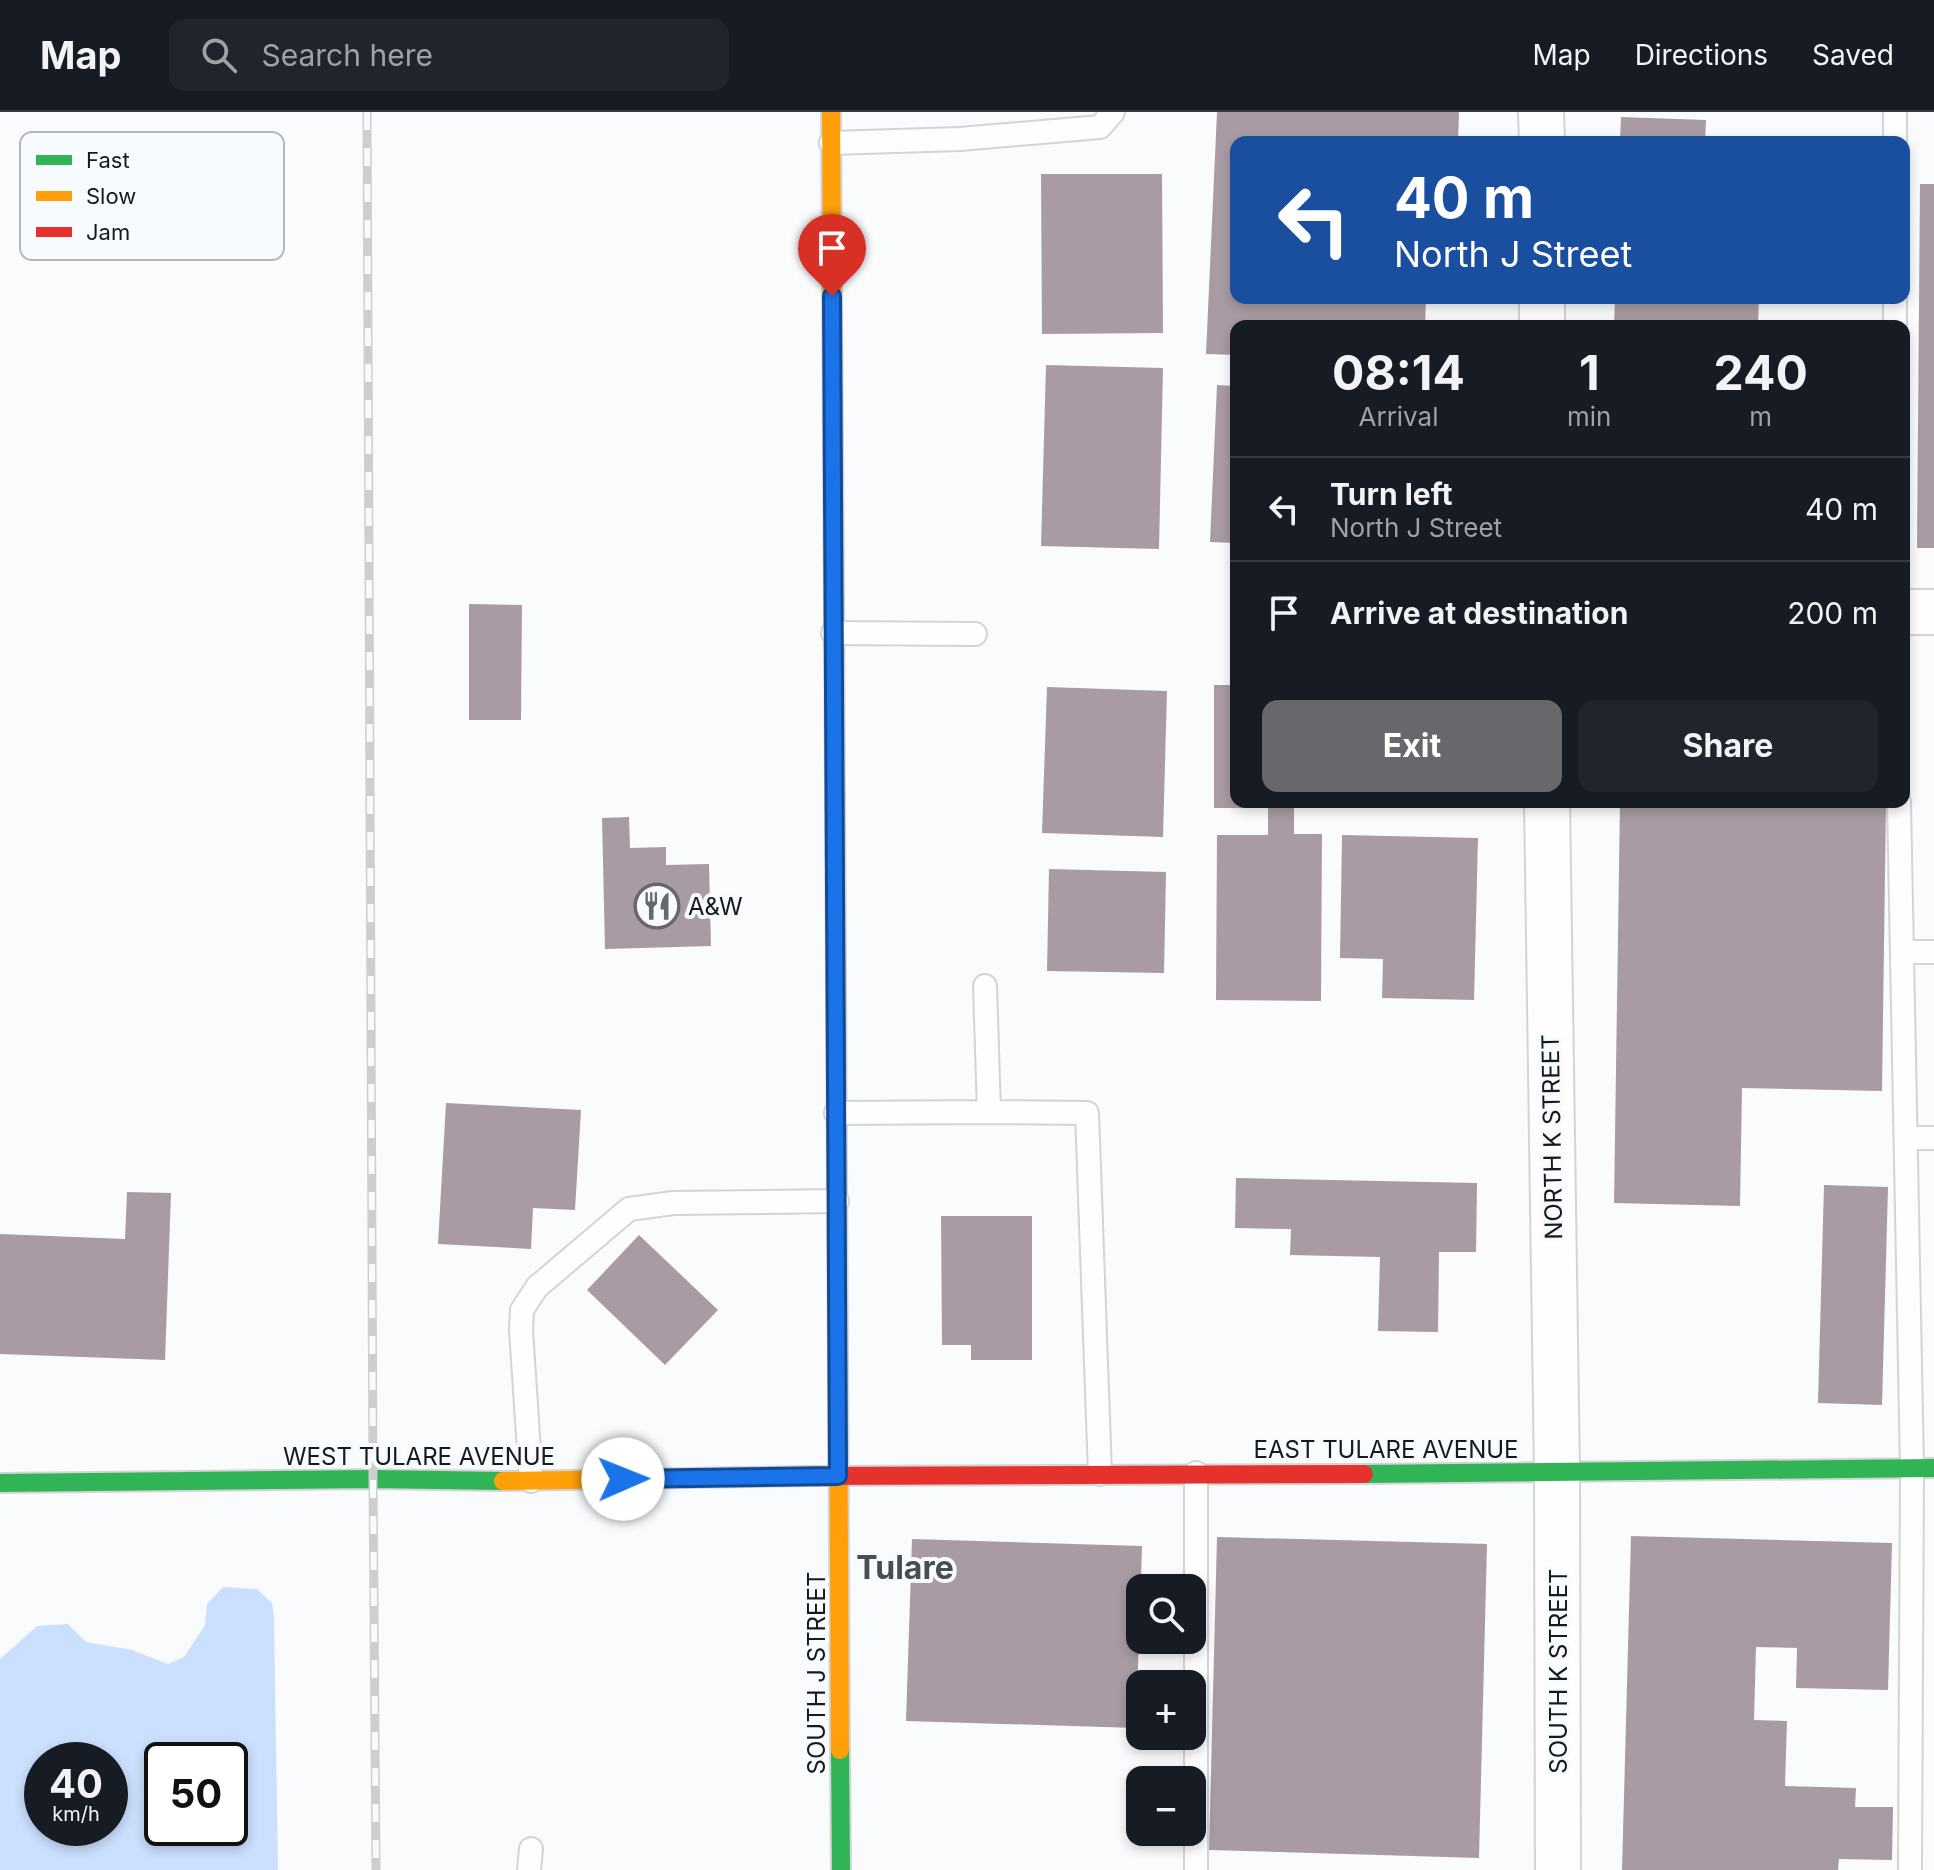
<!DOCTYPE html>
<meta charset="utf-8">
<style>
:root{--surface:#171b24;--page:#20242c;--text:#f1f3f6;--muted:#9ea1a6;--line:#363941;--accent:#66686b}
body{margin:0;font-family:Inter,sans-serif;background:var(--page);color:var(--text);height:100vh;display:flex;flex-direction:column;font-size:30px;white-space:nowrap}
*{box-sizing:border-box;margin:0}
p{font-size:26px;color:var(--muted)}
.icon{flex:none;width:44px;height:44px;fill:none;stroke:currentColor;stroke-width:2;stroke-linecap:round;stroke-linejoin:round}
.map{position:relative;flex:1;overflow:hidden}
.side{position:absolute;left:1230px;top:208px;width:680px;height:488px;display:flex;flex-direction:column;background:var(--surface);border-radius:16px;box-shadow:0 4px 12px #0003}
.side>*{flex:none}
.banner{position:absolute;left:1230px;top:24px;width:680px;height:168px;border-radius:16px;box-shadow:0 4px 12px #0003;background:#1a4fa0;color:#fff;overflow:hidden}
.controls{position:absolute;left:1126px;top:1462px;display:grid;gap:16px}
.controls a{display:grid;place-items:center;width:80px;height:80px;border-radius:16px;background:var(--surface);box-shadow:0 4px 12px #0003;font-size:40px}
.speed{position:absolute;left:24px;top:1630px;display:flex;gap:16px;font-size:40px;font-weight:700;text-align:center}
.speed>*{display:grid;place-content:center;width:104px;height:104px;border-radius:50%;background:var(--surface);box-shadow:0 4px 12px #0003;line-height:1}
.speed small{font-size:20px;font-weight:400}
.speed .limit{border:4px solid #111;border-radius:12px;background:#fff;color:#111}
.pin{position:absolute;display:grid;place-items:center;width:68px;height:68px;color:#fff;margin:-82px -34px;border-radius:50% 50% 50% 0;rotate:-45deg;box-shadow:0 0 8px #0007}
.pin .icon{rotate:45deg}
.me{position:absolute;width:88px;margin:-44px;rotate:89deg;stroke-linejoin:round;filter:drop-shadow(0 0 6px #0008)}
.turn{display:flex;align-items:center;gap:28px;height:168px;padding:0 32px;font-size:36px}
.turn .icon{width:104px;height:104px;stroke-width:2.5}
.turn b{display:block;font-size:56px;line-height:68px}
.eta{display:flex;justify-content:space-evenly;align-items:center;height:136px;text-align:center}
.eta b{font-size:48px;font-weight:700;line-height:56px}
.button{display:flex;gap:16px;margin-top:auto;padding:16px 32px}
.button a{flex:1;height:92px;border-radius:16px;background:var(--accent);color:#fff;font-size:32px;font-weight:700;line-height:92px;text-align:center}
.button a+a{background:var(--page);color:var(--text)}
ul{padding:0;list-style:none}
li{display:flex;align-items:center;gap:24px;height:104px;padding:0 32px;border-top:2px solid var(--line)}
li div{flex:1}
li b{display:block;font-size:30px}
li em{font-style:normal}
header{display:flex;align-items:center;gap:48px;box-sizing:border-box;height:112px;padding:0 40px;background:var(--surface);border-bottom:2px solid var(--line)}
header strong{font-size:38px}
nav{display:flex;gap:44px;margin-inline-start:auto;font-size:28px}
.search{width:560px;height:72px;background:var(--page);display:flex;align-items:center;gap:20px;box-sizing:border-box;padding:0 28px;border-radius:16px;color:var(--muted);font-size:30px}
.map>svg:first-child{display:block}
</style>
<header>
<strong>Map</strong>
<div class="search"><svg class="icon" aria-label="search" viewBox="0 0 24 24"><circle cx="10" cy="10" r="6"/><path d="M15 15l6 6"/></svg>Search here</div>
<nav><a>Map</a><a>Directions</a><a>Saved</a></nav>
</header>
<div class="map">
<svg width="1934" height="1758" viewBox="0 0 1934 1758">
<rect width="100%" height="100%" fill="#f9fbfd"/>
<path fill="#cbe0fe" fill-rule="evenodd" d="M223 1475 257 1477 272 1491 274 1506 278 1758H0V1547L37 1514 68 1512 86 1530 132 1538 168 1552 184 1545 205 1513 207 1492ZM42 1648H110V1716H42ZM162 1648H230V1716H162Z"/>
<path fill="#a99ba3" d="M1217 0H1459L1458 30H1236V186H1426L1425 214H1236V243L1206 242Z
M1621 5 1706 8 1705 30H1620Z
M1041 62H1162L1163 221 1042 222Z
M1920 72H1934V436H1917Z
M1615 186H1759L1758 214H1614Z
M1046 253 1163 256 1159 437 1041 434Z
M1217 273 1236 274V431L1210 430Z
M469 492 522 493 521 608H469Z
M1214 573H1236V690H1476V696L1294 695V722H1322L1321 889 1216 888 1217 723H1268V696H1214Z
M1047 575 1167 579 1163 725 1042 721Z
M1620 690H1886L1882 979 1742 976 1740 1094 1614 1091Z
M629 705 630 736 666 735V753L709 752 711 834 605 837 602 706Z
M1342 723 1478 726 1474 888 1382 886 1383 847 1340 846Z
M1049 757 1166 760 1164 861 1047 859Z
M446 991 581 998 575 1098 533 1096 531 1137 438 1132Z
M1236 1066 1477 1071 1476 1140H1439L1438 1220 1378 1219 1380 1145 1290 1143 1291 1117 1235 1116Z
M1824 1073 1888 1075 1882 1293 1818 1291Z
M127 1080 171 1081 165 1248 0 1242V1122L125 1127Z
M941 1104H1032V1248H971V1233H942Z
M639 1123 718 1198 665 1253 587 1178Z
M1631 1424 1892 1431 1888 1578 1796 1576 1797 1536 1756 1535 1754 1608 1787 1609 1785 1674 1856 1676 1855 1695H1893L1892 1748 1839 1747 1838 1758H1622Z
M1217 1425 1487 1432 1479 1746 1209 1738Z
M912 1427 1142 1434 1136 1616 906 1609Z"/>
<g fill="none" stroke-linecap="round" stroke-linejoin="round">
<g stroke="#d2d4d6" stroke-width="26">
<path id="lane" d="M1895 0V30
M831 31 960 27 1100 15 1113 0
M1895 186V214
M833 521 975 522
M1899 690 1912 1356 1910 1758
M1902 840H1934
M989 1000 1087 1001 1100 1362
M836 1001 989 1000 985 874
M1906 1026H1934
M531 1369 521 1218 522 1198 537 1175 629 1097 673 1091 837 1089
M529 1758 531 1737
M1196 1758V1361"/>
</g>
<g stroke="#d2d4d6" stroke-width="48">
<path id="street" d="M1541 0 1542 30
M1542 186V214
M1904 500H1934
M1547 690 1557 1361 1558 1758"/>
</g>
<g stroke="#d2d4d6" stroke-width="22">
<path id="fast" d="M834 482 838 1249
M1364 1362 1934 1356
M0 1371 373 1367 503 1369
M840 1638 841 1758"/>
</g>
<g stroke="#d2d4d6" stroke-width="22">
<path id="slow" d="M831 0 834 482
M838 1249 840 1638
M503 1369 808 1364"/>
</g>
<g stroke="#d2d4d6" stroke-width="22">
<path id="jam" d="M808 1364 1364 1362"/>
</g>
<use href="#lane" stroke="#fefeff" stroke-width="22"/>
<use href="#street" stroke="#fefeff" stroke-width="44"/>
<use href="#fast" stroke="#30b455" stroke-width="18"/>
<use href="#slow" stroke="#ff9f0a" stroke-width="18"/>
<use href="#jam" stroke="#e5322d" stroke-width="18"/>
<g stroke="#cecece" stroke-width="9">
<path id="rail" d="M367 0 373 1367 376 1758"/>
</g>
<use href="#rail" stroke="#f8fbfe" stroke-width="6" stroke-dasharray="18" stroke-linecap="butt"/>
</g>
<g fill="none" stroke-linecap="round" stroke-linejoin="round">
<g stroke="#114b97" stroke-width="20">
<path id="route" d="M623 1367 838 1364 832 184"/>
</g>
<use href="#route" stroke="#1a73e8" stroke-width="14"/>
</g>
<defs>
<g id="restaurant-ring" transform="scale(2.3)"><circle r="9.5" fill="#f8fbfe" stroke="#66686b" stroke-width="1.5"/><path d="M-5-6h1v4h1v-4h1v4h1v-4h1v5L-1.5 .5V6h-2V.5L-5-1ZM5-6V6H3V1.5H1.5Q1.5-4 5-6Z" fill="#66686b"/></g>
</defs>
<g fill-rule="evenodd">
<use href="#restaurant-ring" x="657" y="794"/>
</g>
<g text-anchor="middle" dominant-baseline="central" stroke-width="8" stroke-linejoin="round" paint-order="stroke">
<g font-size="24" fill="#17191c" stroke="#f8fbfe" text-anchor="start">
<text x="688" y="794">A&amp;W</text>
</g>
<g font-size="24" fill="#17191c" stroke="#f8fbfe">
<text transform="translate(1552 1025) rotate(-91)">NORTH K STREET</text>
<text x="1386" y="1337">EAST TULARE AVENUE</text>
<text x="419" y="1344">WEST TULARE AVENUE</text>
<text transform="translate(1558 1559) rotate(-90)">SOUTH K STREET</text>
<text transform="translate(816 1561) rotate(-90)">SOUTH J STREET</text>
</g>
<g font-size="32" font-weight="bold" fill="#484d54" stroke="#f8fbfe">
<text x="905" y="1455">Tulare</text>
</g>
</g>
<rect x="20" y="20" width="264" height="128" rx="12" fill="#f8fbfe" stroke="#b4b7ba" stroke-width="2"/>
<rect x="36" y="43" width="36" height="10" fill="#30b455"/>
<rect x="36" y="79" width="36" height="10" fill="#ff9f0a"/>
<rect x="36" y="115" width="36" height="10" fill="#e5322d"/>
<g font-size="22" fill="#17191c">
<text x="86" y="56">Fast</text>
<text x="86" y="92">Slow</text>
<text x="86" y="128">Jam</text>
</g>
</svg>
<div class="controls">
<a><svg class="icon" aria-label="search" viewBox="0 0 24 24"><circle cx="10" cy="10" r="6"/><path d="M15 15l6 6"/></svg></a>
<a>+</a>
<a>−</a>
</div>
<div class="speed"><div>40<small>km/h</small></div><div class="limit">50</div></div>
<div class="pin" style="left:832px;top:184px;background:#d93025"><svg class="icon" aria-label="arrive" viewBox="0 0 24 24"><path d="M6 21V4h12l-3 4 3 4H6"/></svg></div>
<svg class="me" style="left:623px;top:1367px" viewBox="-20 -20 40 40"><circle r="19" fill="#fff"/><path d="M0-13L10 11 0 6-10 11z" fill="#1a73e8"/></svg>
<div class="banner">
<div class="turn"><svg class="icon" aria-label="left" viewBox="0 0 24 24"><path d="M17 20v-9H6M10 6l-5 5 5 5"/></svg><div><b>40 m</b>North J Street</div></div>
</div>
<section class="side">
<div class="eta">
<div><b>08:14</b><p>Arrival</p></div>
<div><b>1</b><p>min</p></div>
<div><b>240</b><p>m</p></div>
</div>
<ul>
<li><svg class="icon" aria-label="left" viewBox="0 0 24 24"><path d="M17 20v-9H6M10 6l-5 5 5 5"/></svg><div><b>Turn left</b><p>North J Street</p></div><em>40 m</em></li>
<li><svg class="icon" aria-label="arrive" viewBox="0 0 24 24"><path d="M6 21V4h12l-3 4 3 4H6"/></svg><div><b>Arrive at destination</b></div><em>200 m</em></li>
</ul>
<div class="button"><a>Exit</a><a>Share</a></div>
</section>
</div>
